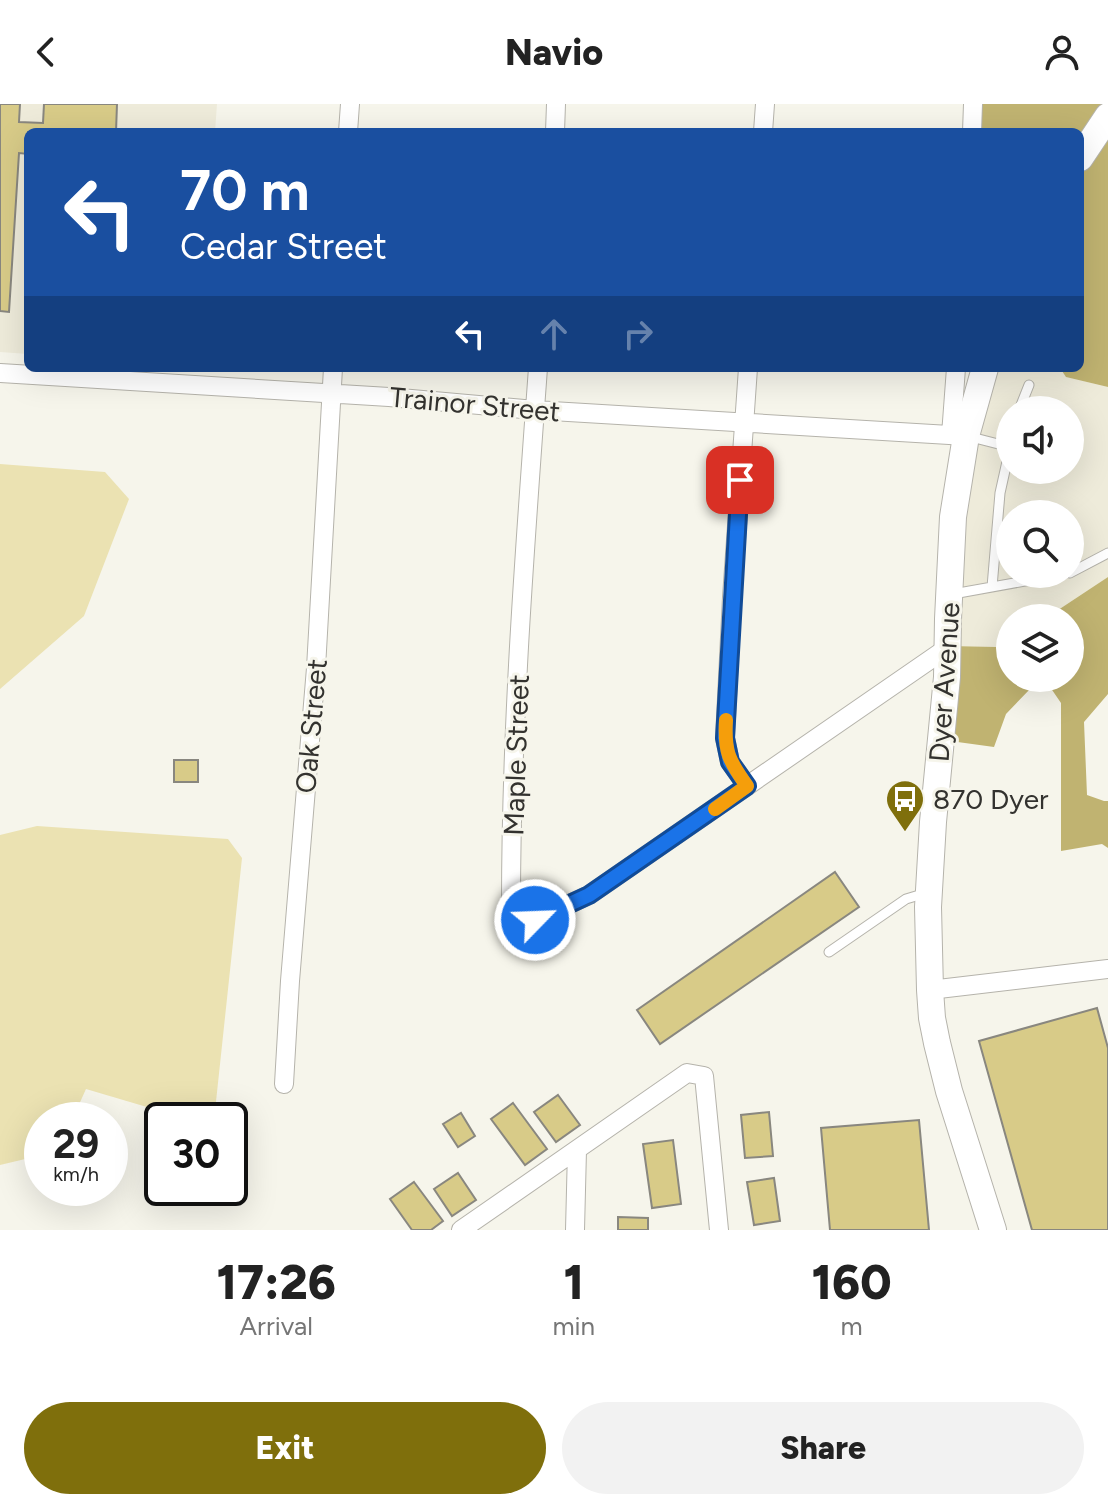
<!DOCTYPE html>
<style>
:root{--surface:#fff;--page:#f2f2f2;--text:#222;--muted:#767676;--accent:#7f6f0c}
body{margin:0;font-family:Figtree,sans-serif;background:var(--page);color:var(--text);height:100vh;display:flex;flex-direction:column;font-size:30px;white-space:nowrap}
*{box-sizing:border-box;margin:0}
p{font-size:26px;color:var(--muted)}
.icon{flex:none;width:44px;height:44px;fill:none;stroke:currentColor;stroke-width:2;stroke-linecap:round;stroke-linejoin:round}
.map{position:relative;height:1126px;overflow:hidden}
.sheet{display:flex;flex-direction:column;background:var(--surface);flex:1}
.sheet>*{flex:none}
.guide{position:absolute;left:24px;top:24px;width:1060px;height:244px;border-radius:12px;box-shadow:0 8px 32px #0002;background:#1a4fa0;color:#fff;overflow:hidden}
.fabs{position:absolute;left:996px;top:292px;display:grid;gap:16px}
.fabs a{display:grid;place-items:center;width:88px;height:88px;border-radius:50%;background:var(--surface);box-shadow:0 8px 32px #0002;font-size:40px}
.speed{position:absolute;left:24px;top:998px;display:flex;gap:16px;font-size:40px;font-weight:700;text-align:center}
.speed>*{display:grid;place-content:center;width:104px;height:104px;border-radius:50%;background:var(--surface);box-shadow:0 8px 32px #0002;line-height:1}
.speed small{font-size:20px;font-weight:400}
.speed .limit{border:4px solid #111;border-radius:12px;background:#fff;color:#111}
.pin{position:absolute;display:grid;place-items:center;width:68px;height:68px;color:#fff;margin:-34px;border-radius:16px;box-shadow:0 4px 12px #0006}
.me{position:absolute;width:88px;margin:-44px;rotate:66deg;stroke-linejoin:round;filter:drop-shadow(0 0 6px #0008)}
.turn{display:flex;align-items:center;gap:28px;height:168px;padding:0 24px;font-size:36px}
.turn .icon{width:104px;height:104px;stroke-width:2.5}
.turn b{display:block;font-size:56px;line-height:68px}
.lanes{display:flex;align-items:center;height:76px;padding:0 24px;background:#0003;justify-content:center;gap:40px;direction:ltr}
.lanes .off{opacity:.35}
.eta{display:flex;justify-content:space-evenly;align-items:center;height:136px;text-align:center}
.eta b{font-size:48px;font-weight:800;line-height:56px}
.primary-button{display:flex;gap:16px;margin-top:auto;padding:16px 24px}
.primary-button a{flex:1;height:92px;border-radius:48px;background:var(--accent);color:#fff;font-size:32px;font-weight:800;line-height:92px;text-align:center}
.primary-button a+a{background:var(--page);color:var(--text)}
header{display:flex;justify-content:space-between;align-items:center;height:104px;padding:0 24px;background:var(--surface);font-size:36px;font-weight:800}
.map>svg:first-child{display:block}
</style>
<header><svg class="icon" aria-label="back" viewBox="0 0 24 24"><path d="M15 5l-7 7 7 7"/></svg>Navio<svg class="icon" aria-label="person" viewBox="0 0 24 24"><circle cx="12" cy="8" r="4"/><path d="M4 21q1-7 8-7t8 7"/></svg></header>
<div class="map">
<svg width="1108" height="1126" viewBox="0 0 1108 1126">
<rect width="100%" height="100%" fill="#f6f5eb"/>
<path fill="#eeebda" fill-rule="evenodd" d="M0 0H217L215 28H28V250L0 248Z
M986 264H1060L1067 273 1108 283V473L1046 514H1010V531L997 543 949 542 952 434ZM1010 306H1070V366H1010ZM1010 410H1070V470H1010Z"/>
<path fill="#ebe2b2" d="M0 360 105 368 129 395 84 512 0 585Z
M37 722 228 735 242 754 215 1007 157 1006 86 985 72 1016H42V1051L0 1061V731Z"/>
<path fill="#c0b371" d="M971 0H1108V283L1066 273 1060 264H1080V28H972Z
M1108 473V590L1084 618 1087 691 1104 697H1108V744L1102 740 1061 747V599L1048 580 1032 583 1006 610 994 643 943 636 950 542 997 543 1010 531V574H1070V514H1046Z"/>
<path fill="#d8cb88" stroke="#89877f" stroke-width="2" d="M0 0H20L19 18 43 19 44 0H117L116 28H28V50L19 49 9 208 0 207Z
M174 656H198V678H174Z
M835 768 859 803 660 940 637 906Z
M1097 904 1108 944V1126H1032L979 937Z
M558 991 580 1021 556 1038 534 1008Z
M513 999 547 1045 525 1061 491 1015Z
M769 1008 773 1052 745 1054 741 1011Z
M461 1009 475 1032 458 1043 443 1020Z
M919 1016 929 1126H830L821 1024Z
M673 1036 681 1100 652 1104 643 1040Z
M458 1069 476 1096 452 1112 434 1085Z
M774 1074 780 1117 754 1121 747 1078Z
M414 1078 443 1117 431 1126H412L390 1095Z
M618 1113 648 1114V1126H618Z"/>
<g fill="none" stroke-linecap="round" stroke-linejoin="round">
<g stroke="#b5b3ab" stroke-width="11">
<path id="lane" d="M1019 306 1029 281
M967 332 1010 343
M1070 469 1108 449
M992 483 1000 389 1010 344
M953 490 1064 470
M829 848 906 795 926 789"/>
</g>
<g stroke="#b5b3ab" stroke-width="20">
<path id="street" d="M348 28 350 0
M555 28 556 0
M763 28 765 0
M972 28 973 0
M538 264C525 442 511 621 511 800L516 811 535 816 589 791 947 544
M0 269 389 293 535 306 966 332
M951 331 956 264
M747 682 730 658 725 634 732 493 748 264
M930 886 1108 865
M284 980 290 877 316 564 333 264
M461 1126 687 969 704 972 719 1126
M575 1126 577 1046"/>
</g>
<g stroke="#b5b3ab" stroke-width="28">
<path id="secondary" d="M1080 54 1108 12
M985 264 966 332 953 413 948 515 947 573 933 718 928 803 930 886 932 914 937 939 949 987 993 1126"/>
</g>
<use href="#lane" stroke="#fff" stroke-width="9"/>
<use href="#street" stroke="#fff" stroke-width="18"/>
<use href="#secondary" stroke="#fff" stroke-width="26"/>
</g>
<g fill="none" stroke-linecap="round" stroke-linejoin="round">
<g stroke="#114b97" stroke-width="20">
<path id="route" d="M535 816 589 791 747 682 730 658 725 634 740 376"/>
</g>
<use href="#route" stroke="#1a73e8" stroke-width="14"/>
<path stroke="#f59e0b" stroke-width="14" d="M715 705 747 682C729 657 724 648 726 616"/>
</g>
<defs>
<g id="bus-pin" transform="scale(2)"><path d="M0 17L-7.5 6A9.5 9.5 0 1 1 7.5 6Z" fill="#7f6f0c" stroke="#f6f5eb"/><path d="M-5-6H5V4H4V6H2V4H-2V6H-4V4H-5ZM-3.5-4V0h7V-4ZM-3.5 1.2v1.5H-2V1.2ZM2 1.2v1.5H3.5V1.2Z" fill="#fff"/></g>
</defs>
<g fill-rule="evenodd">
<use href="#bus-pin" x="905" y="695"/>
</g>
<g text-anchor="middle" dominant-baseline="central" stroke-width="6" stroke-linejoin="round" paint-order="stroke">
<g font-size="28" fill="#33322f" stroke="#f6f5eb">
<text transform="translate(475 300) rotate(5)">Trainor Street</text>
<text transform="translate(944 578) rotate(-86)">Dyer Avenue</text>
<text transform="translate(311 622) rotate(-85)">Oak Street</text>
<text transform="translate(516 651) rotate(-88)">Maple Street</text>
</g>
<g font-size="28" fill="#33322f" stroke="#f6f5eb" text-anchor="start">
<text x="933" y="695">870 Dyer</text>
</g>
</g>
</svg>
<div class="fabs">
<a><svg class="icon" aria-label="sound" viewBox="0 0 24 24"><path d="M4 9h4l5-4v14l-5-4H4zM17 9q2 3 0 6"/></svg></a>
<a><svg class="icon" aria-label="search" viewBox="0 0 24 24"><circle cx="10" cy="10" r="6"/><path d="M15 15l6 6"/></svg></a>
<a><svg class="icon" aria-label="layers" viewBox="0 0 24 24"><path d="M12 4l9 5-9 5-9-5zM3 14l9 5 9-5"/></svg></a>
</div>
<div class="speed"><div>29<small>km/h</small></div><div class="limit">30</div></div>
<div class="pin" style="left:740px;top:376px;background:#d93025"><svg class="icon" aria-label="arrive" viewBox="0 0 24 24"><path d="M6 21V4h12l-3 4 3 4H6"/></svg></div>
<svg class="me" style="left:535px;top:816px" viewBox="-20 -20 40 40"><circle r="17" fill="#1a73e8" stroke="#fff" stroke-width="3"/><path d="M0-11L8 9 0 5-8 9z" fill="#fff"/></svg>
<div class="guide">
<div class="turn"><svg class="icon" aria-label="left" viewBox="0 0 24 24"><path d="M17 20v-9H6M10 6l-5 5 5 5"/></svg><div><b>70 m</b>Cedar Street</div></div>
<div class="lanes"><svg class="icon" aria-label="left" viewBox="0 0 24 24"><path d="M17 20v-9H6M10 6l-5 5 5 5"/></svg><svg class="icon off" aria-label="ahead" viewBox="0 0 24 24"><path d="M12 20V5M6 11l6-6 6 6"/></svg><svg class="icon off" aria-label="right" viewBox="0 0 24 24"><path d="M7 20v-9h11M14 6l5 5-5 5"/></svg></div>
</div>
</div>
<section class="sheet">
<div class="eta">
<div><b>17:26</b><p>Arrival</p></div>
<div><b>1</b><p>min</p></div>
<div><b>160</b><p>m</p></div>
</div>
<div class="primary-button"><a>Exit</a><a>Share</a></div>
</section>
